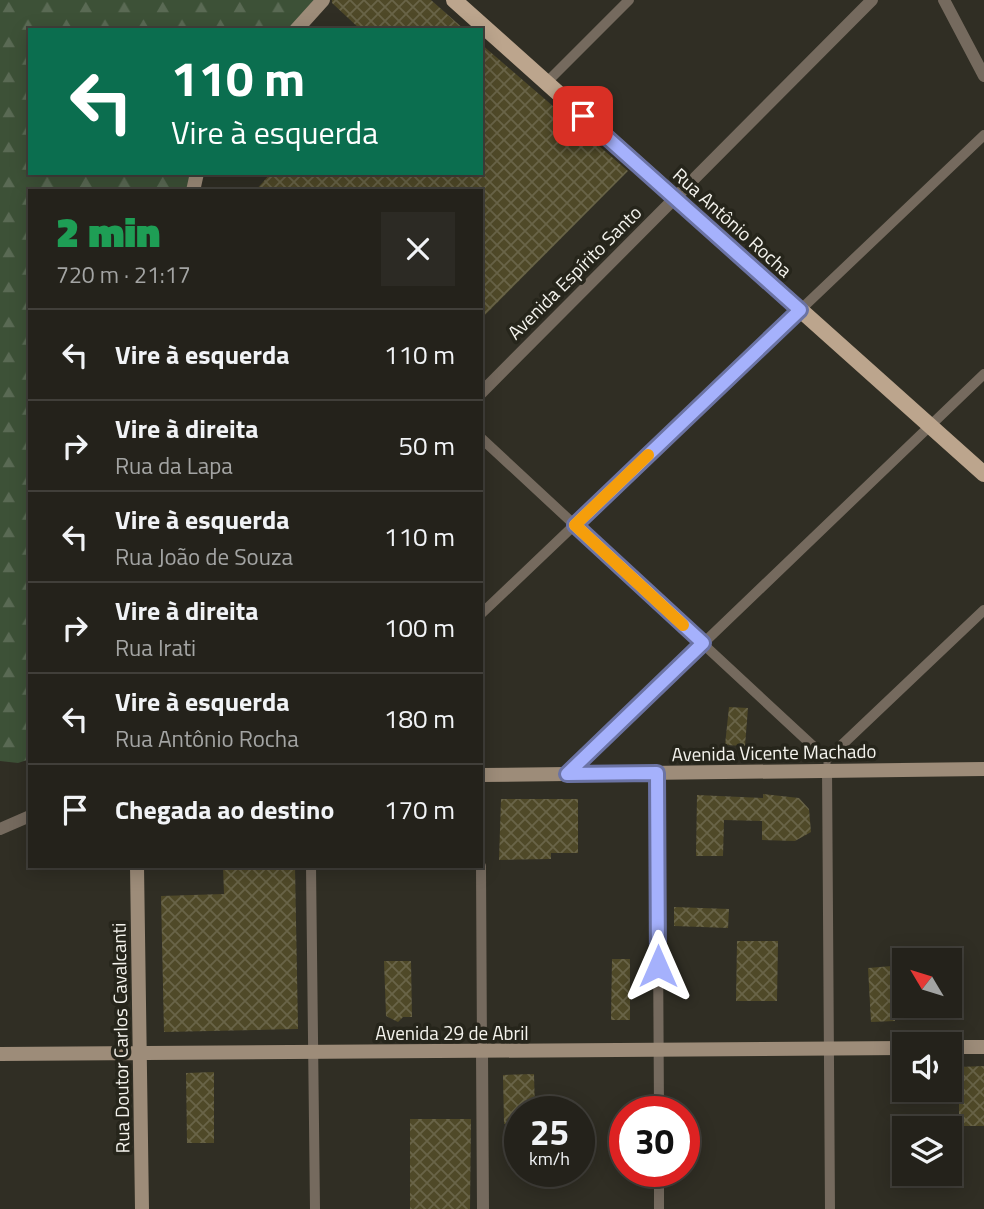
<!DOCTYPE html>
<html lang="pt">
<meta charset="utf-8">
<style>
:root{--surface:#24221b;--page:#2c2a24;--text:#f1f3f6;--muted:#a3a4a3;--line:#413f3a}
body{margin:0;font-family:"Titillium Web",sans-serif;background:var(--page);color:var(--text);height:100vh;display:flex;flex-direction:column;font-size:26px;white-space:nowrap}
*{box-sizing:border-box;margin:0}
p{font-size:23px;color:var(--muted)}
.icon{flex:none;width:38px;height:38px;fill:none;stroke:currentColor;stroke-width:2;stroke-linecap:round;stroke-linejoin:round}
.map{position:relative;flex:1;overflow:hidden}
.details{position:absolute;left:28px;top:189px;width:455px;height:679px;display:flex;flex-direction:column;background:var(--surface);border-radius:0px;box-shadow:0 4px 18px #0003,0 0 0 2px var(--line)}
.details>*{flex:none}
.banner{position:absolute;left:28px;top:28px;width:455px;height:147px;border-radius:0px;box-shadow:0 4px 18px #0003,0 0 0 2px var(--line);background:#0b6e4f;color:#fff;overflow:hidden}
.needle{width:46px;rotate:308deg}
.tools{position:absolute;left:892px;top:948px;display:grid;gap:14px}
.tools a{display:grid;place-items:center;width:70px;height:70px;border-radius:0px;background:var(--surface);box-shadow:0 4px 18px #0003,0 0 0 2px var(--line);font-size:35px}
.speed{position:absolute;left:504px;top:1096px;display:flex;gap:14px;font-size:35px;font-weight:700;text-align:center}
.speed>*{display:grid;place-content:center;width:91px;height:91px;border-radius:50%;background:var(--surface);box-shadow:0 4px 18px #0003,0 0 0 2px var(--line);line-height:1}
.speed small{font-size:18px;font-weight:400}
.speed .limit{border:10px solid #d22;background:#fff;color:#111}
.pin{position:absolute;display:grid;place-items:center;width:60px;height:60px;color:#fff;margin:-30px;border-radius:14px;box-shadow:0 4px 10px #0006}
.me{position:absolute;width:77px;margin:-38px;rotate:0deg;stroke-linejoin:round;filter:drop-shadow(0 0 5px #0008)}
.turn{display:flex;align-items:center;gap:24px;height:147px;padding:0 28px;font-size:32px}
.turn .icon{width:91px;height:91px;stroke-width:2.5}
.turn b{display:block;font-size:49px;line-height:60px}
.round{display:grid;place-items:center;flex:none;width:74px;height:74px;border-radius:0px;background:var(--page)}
.overview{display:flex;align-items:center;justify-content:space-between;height:119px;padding:0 28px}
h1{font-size:42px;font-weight:800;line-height:52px;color:#1e9e55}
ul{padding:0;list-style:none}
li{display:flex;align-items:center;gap:21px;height:91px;padding:0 28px;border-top:2px solid var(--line)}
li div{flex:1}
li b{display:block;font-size:26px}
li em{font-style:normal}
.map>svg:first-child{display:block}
</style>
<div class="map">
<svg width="984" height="1209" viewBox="0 0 984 1209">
<defs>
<pattern id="forest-firs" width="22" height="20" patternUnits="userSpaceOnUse" patternTransform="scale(1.75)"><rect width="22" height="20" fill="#3d5137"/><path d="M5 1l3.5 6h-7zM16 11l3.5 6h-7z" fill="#5a6a54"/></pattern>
<pattern id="building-cross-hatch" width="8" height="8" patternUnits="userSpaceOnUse" patternTransform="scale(1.75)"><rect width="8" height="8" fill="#4f4928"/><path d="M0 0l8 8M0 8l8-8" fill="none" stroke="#696448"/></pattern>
</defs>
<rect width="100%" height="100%" fill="#302e24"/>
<path fill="url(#forest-firs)" d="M0 0H314L288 30H30V173H194L190 191H30V759L18 763 0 761Z"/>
<path fill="url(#building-cross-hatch)" d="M332 0H431L465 30H361L332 3Z
M481 44 628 171 481 319V191H255L271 173H481Z
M729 707 748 708 745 746 725 745Z
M763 794 799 798 809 809 811 832 795 841 762 840V821L724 820 723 856H696L697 795 763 798Z
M501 799H578V853H551V859L499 860Z
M223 866H295L298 1029 164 1032 161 896 224 894Z
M674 907 729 909 728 928 674 926Z
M737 941H778L777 1001H736Z
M612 959H630V1020H611Z
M384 961H411L412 1017H403L398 1022 386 1016Z
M892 966 895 1021 871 1022 868 968Z
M984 1066V1126H959V1067Z
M214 1072V1143H187L186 1073Z
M534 1074 535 1111H520V1124H504L503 1075Z
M410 1119H471L470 1209H410Z"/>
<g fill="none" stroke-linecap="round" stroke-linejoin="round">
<path stroke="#756a5e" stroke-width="10" d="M546 83 629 0
M481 438 827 759
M481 614 984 135
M827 759 984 610
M827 767 830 1209
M657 773 659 1111
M567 774 984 374
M311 866 315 1209
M481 866 482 1051
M659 1171V1209"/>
<path stroke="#756a5e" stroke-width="12" d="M944 0 984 76
M481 393 872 0
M0 829 30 816
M482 1051 483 1209"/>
<path stroke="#9d8c79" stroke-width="14" d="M296 30 323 0
M193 191 197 173
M481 775 984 769
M137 866 142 1209
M950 1047H984
M0 1054 905 1048"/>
<path stroke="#bca58d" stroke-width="16" d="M454 0 984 474"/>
</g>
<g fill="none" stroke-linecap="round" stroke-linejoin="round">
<g stroke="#6b73a4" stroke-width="18">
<path id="route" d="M583 116 800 310 575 525 703 643 567 774 657 773 658 966"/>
</g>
<use href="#route" stroke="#a5b1fc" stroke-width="12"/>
<path stroke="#f59e0b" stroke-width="12" d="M648 455 575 525 683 625"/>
</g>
<g text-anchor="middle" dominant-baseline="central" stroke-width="7" stroke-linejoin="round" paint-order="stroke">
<g font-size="19" fill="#f4f3ed" stroke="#26251b">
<text transform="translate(733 222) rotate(42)">Rua Antônio Rocha</text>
<text transform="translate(574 272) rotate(-45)">Avenida Espírito Santo</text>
<text transform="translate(774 752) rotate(-1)">Avenida Vicente Machado</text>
<text x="452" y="1032">Avenida 29 de Abril</text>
<text transform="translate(120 1038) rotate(-91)">Rua Doutor Carlos Cavalcanti</text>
</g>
</g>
</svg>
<div class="tools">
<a><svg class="needle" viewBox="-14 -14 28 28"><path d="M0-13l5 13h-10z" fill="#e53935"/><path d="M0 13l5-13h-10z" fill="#a3a4a3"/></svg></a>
<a><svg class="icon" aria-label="sound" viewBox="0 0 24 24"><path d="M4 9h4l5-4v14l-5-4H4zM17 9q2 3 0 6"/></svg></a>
<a><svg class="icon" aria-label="layers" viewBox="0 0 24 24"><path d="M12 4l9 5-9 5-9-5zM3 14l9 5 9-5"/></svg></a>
</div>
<div class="speed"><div>25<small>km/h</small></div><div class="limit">30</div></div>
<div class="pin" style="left:583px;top:116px;background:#d93025"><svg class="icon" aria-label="arrive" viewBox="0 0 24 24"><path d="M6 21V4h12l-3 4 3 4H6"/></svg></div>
<svg class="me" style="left:658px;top:966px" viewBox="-20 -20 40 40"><path d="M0-17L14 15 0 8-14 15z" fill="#a5b1fc" stroke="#fff" stroke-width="4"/></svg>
<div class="banner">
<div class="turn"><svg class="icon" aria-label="left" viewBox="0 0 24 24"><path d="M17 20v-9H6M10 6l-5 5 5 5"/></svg><div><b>110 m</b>Vire à esquerda</div></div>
</div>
<section class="details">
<div class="overview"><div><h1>2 min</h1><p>720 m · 21:17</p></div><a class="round"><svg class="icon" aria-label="close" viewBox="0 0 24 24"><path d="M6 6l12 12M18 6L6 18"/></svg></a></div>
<ul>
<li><svg class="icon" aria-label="left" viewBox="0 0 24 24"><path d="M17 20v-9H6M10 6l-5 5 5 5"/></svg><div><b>Vire à esquerda</b></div><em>110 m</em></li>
<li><svg class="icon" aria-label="right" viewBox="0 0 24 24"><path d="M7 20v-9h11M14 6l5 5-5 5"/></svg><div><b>Vire à direita</b><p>Rua da Lapa</p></div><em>50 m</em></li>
<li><svg class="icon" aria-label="left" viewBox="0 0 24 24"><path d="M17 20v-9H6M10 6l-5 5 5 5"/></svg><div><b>Vire à esquerda</b><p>Rua João de Souza</p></div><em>110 m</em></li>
<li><svg class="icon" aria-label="right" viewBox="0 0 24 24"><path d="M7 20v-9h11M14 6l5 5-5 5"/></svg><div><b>Vire à direita</b><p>Rua Irati</p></div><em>100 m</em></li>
<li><svg class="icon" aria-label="left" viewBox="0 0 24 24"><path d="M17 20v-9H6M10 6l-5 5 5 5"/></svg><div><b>Vire à esquerda</b><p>Rua Antônio Rocha</p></div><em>180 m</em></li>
<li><svg class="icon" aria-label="arrive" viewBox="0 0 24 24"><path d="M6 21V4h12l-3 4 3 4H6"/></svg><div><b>Chegada ao destino</b></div><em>170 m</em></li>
</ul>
</section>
</div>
